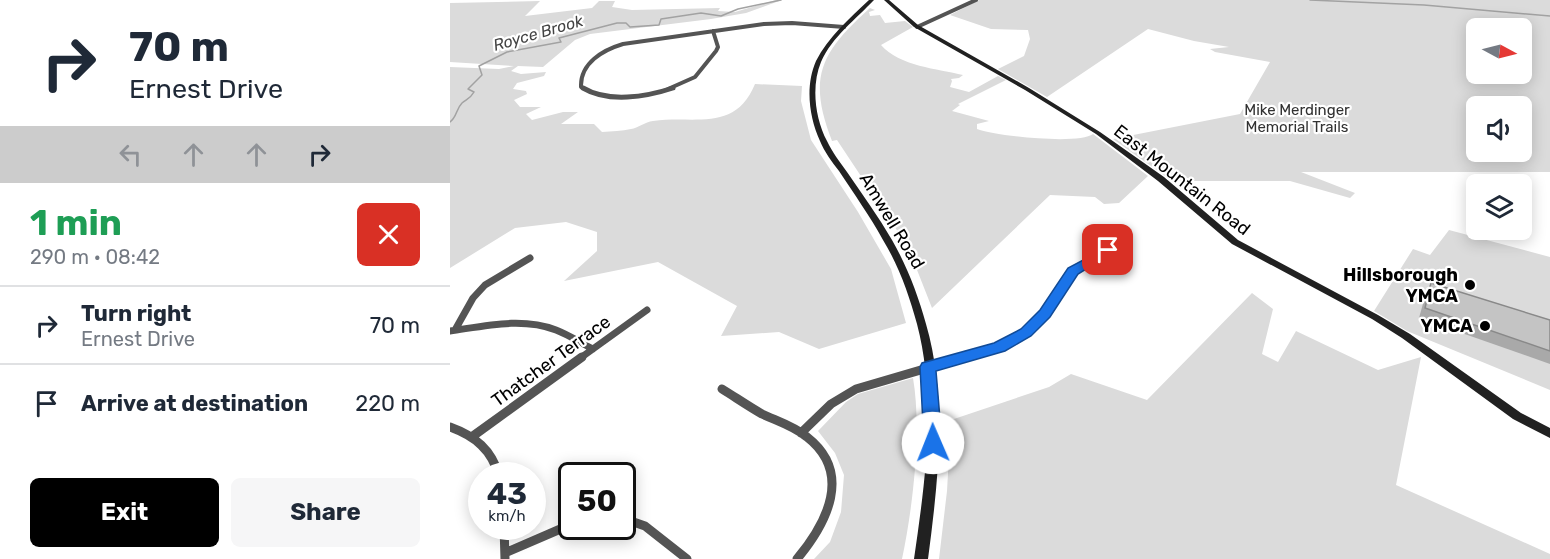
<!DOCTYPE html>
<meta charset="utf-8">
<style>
:root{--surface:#fff;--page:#f6f6f7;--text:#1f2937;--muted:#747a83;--line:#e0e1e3;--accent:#000}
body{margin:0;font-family:Rubik,sans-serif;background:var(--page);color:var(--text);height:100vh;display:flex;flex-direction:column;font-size:22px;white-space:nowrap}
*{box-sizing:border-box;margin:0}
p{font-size:20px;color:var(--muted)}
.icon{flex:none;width:33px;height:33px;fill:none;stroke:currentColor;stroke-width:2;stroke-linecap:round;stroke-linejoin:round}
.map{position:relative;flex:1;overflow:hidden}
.details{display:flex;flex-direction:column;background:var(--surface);width:450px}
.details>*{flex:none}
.top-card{background:#fff;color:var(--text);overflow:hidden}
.needle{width:39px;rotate:97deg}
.buttons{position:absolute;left:1016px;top:18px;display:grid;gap:12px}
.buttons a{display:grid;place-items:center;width:66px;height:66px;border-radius:9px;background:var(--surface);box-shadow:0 3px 15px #0003;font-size:30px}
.speed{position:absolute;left:18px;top:462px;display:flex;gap:12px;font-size:30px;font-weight:700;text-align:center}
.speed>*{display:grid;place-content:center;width:78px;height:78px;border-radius:50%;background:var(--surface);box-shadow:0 3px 15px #0003;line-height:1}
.speed small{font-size:15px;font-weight:400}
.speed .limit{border:3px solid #111;border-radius:9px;background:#fff;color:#111}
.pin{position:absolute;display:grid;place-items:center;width:51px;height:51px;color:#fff;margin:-26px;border-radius:12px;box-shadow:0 3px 9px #0006}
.me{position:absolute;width:66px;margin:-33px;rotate:359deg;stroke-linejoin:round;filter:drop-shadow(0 0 4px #0008)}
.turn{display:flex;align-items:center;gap:21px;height:126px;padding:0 30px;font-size:27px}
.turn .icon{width:78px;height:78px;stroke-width:2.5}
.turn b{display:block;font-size:42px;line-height:51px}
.lanes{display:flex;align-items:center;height:57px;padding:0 30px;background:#0003;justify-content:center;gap:30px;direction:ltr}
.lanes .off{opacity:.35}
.round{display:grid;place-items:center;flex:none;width:63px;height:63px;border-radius:9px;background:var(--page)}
.headline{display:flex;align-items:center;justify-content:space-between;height:102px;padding:0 30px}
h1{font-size:36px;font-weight:700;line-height:45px;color:#1e9e55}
.action{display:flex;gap:12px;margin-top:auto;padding:12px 30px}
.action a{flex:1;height:69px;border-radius:9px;background:var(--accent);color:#fff;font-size:24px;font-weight:700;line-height:69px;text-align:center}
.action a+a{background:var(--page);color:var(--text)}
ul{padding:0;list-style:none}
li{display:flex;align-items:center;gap:18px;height:78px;padding:0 30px;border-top:2px solid var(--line)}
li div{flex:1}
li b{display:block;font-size:22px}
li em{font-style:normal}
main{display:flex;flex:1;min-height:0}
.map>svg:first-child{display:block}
</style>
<main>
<section class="details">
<div class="top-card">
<div class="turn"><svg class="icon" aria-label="right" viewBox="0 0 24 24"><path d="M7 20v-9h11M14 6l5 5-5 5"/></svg><div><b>70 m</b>Ernest Drive</div></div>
<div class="lanes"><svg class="icon off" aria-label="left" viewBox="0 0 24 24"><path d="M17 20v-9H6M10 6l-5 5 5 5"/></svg><svg class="icon off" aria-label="ahead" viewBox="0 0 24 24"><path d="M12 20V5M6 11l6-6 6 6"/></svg><svg class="icon off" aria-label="ahead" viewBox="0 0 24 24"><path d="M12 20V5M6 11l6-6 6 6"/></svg><svg class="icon" aria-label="right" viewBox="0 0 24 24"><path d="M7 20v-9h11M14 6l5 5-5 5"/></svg></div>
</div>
<div class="headline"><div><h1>1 min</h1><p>290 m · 08:42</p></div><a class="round" style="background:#d93025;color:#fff"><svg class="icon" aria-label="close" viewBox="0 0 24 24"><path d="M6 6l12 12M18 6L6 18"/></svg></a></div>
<ul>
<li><svg class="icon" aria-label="right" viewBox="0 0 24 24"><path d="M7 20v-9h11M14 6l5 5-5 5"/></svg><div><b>Turn right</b><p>Ernest Drive</p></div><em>70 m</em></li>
<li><svg class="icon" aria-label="arrive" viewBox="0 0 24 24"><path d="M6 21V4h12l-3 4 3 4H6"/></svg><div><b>Arrive at destination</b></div><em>220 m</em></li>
</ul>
<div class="action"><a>Exit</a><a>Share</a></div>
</section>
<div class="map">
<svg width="1100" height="559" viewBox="0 0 1100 559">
<rect width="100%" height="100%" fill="#fff"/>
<path fill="#dbdbdb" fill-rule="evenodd" d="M326 0H332L296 13 261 19 140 34 125 40 93 67 68 66 61 71 71 74 96 72 94 76 67 83 63 89 76 91 77 94 64 100 70 107H91L76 114 82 120 113 112H128L111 124H144L152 132C162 131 172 131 181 129 188 128 195 122 203 121 244 115 285 133 305 84L352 86 351 101 361 140 408 212 441 269 456 323 369 349 329 332 271 336 287 306 208 262 114 281 147 251V232L116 222 65 228 0 268V67L49 69 64 66 0 62V3L90 1 75 16 142 8 149 1H165L162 7 182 10 270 8 268 11 285 12Z
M529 0H1100V172H851L905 193 900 198 840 181H722L663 139 790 114 820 62 765 52 760 49 779 47 744 41 698 29 597 97 548 69 574 56 580 39 578 30 541 29 500 15ZM1026 28H1071V74H1026ZM1026 106H1071V152H1026Z
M420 8 425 10 419 12 420 16 430 15 435 23 455 21 463 27 431 45C449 66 488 69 513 75L509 78 501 79 502 81 500 87 519 92 548 76 556 80 508 104 510 105 502 111 539 121 527 124V129C545 136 629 145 643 134L698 176 669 203 654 204 645 197 600 195 482 308 458 247 387 140 382 141C357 77 371 52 420 8Z
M999 230 1100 257V390L957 331 924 311 963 249 980 255Z
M802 293 823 309 812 354 828 362 846 331 928 370 971 357 946 485 1100 554V559H489L497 491 501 420 599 387 621 374 697 400Z
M463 378C472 430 463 507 452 559H364L380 542 391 512 394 475 385 453 368 431 396 402 408 394Z"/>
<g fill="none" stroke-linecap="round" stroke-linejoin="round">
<path stroke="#a2a2a2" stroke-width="1.5" d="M860 0 974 5 1100 16
M0 122C7 117 6 109 12 103 17 99 20 99 24 92L18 89 32 75 29 66 57 52 111 42 109 38 167 23H176L180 27 209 25 211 19 251 13 271 16 288 9 331 0"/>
<path stroke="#545454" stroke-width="4" d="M467 27 526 0
M135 89 131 87C130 63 153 50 173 44L314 24 342 23 394 27
M218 89 245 77 266 51 268 47 263 31"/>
<path stroke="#545454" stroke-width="5" d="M133 88C158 103 196 97 223 88"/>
<path stroke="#545454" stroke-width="7" d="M5 330 23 298 35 285 80 258
M0 331C35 326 72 317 106 330 119 335 131 343 143 349
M129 359 197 310
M510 359 560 342 590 321 623 271 658 251"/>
<path stroke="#545454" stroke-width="9" d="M272 389C285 397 298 406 312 414 327 421 344 426 357 437 403 473 377 523 347 559
M0 427C25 436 42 450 49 476
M351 433 381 404 406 389 515 357
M23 436 132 357
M172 518 195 526 237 559
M54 526 55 559
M55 553 122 524"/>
<path fill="#212121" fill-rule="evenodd" d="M419 0H424C406 19 382 37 371 62 361 86 365 118 377 141 382 152 390 162 397 172 412 194 428 216 442 240 457 266 468 295 476 324 498 400 488 482 478 559H464C475 483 487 400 467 324 459 295 449 266 433 240 420 216 404 194 389 171 382 162 374 151 370 141 359 117 355 86 366 61 378 37 400 18 419 0Z
M434 0H439L468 25 579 88 650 132 714 177 788 240 928 315 960 334 1071 413 1100 428V438L1063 419 952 338 922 319 782 244 708 181 646 134 575 90 464 27Z"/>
</g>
<path fill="#a9a9a9" d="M981 283 1100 320V364L969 318 976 293Z"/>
<path fill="#c4c4c4" stroke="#898989" stroke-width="1.5" d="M981 283 1100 320V351L975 308Z"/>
<path fill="#1a73e8" stroke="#114b97" stroke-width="1.5" d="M658 247 664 250 662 253 628 274 600 317 581 336 555 351 486 371 492 443 489 448 483 451 477 448 474 443 470 367 472 363 544 343 571 329 590 310 618 268Z"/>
<g fill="#000" stroke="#fff" stroke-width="2">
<circle cx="1020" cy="285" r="6"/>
<circle cx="1035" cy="326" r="6"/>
</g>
<g text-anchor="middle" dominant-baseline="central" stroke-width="4.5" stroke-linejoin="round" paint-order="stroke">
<g font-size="15" fill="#323232" stroke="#fff">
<text x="847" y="110">Mike Merdinger<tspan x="847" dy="17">Memorial Trails</tspan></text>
</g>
<g font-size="16" font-style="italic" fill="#434343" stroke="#fff">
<text transform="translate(88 33) rotate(-16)">Royce Brook</text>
</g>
<g font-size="18" fill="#000" stroke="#fff">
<text transform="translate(732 180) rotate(38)">East Mountain Road</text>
<text transform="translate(442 221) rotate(59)">Amwell Road</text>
<text transform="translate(101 361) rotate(-36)">Thatcher Terrace</text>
</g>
<g font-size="18" font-weight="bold" fill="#000" stroke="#fff" text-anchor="end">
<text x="1008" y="275">Hillsborough<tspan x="1008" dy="21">YMCA</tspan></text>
<text x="1023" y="326">YMCA</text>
</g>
</g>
</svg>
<div class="buttons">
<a><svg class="needle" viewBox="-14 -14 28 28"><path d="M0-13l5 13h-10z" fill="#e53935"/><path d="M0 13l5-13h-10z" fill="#747a83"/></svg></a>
<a><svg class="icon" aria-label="sound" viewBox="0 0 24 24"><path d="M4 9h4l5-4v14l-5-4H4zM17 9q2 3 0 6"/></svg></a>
<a><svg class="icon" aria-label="layers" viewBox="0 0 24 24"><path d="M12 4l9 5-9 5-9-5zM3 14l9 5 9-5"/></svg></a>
</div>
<div class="speed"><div>43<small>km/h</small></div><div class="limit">50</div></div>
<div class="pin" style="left:658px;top:250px;background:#d93025"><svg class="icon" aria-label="arrive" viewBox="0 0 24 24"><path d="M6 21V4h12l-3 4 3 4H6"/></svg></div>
<svg class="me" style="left:483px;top:443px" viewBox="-20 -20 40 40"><circle r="19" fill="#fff"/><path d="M0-13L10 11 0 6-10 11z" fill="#1a73e8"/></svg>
</div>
</main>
